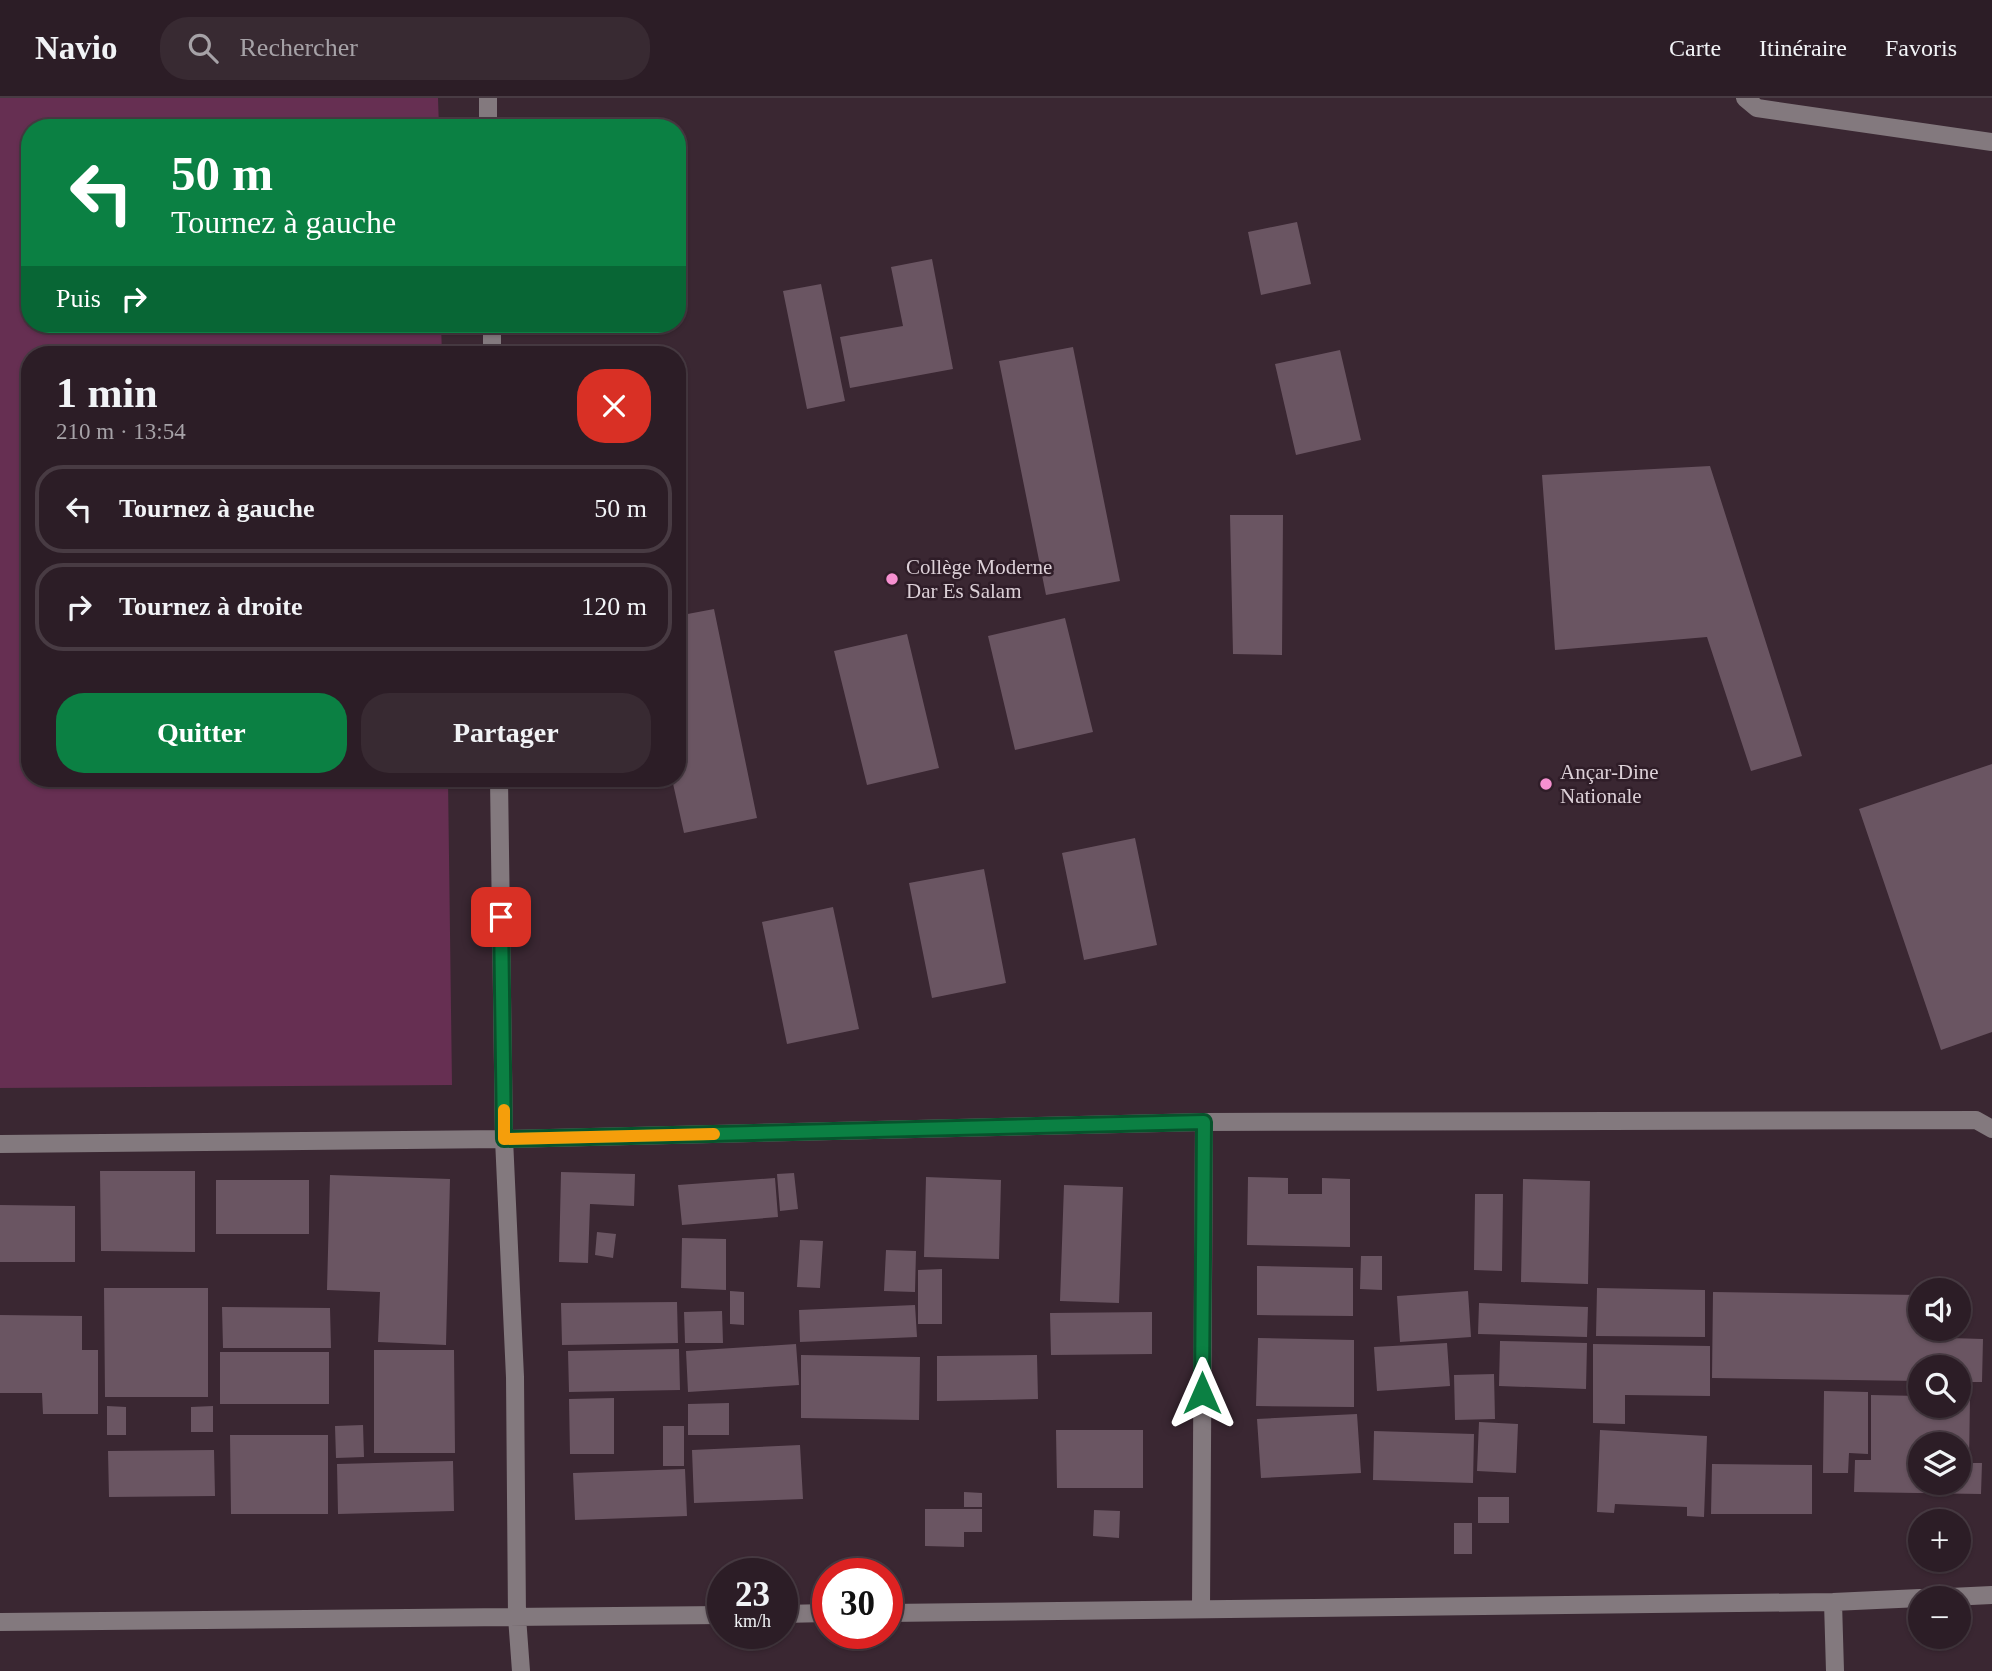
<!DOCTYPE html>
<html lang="fr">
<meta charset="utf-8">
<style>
:root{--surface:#2c1d26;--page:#382a32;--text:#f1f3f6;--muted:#a6a2a7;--line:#483b43;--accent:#0b8043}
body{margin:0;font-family:"Times New Roman",serif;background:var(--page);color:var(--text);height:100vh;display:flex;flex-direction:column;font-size:26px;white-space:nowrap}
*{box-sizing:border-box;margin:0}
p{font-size:23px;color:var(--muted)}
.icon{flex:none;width:38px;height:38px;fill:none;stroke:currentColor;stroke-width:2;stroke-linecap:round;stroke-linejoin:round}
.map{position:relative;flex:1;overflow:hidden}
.side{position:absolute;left:21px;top:248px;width:665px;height:441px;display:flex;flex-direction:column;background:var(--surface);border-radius:28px;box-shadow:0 2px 5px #0004,0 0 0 2px var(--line)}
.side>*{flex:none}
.top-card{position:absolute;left:21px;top:21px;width:665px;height:214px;border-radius:28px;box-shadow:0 2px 5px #0004,0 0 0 2px var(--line);background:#0b8043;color:#fff;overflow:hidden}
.buttons{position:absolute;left:1908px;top:1180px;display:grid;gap:14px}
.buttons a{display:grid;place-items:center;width:63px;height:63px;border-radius:50%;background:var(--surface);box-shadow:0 2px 5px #0004,0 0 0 2px var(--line);font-size:35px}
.speed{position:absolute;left:707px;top:1460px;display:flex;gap:14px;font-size:35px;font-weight:700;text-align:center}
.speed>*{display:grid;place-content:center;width:91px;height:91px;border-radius:50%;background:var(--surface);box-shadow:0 2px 5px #0004,0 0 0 2px var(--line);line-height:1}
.speed small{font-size:18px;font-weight:400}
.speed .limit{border:10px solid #d22;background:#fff;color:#111}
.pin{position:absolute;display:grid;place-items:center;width:60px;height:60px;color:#fff;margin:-30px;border-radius:14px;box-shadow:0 4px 10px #0006}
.me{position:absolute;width:77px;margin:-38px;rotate:0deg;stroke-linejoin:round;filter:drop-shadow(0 0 5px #0008)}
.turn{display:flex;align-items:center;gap:24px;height:147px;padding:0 35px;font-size:32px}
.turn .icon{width:91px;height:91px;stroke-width:2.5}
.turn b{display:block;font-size:49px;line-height:60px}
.then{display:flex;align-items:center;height:66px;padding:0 35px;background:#0003;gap:14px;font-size:26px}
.round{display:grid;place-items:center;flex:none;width:74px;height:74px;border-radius:28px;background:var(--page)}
.summary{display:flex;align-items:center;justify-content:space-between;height:119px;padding:0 35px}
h1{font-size:42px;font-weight:800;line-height:52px}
.button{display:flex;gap:14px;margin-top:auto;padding:14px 35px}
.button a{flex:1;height:80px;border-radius:28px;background:var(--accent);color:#fff;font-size:28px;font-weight:800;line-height:80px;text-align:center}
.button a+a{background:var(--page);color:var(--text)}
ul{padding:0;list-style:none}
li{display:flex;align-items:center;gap:21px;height:88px;margin:0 14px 10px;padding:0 21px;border:4px solid var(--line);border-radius:28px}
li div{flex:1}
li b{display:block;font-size:26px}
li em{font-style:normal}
header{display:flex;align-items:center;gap:42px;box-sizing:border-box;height:98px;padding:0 35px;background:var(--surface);border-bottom:2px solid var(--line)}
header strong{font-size:33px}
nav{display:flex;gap:38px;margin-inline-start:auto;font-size:24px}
.search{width:490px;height:63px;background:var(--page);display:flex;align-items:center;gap:18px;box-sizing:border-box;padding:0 24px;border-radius:28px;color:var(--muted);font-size:26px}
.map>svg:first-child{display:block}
</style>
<header>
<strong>Navio</strong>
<div class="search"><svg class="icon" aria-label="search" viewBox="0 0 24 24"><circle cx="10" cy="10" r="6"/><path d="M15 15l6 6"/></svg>Rechercher</div>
<nav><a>Carte</a><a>Itinéraire</a><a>Favoris</a></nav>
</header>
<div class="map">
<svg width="1992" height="1573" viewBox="0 0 1992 1573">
<rect width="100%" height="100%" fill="#3a2732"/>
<path fill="#662f52" d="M0 0H438L439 30H30V226H441L442 257H30V681H448L452 987 0 990Z"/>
<path fill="#6a5562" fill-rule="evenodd" d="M1297 124 1311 186 1261 197 1248 134Z
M932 161 953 271 850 290 840 239 903 228 891 169Z
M821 186 845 303 807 311 783 193Z
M1073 249 1120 483 1046 497 999 263Z
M1340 252 1361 342 1296 357 1275 266Z
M1710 368 1802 658 1751 673 1707 539 1555 552 1542 377Z
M1230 417H1283L1282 557 1233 556Z
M714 511 757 720 684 735 672 681H677V518Z
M1065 520 1093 634 1015 652 988 538Z
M907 536 939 670 867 687 834 553Z
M1992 666V934L1941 952 1859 711Z
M1135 740 1157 847 1084 862 1062 755Z
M984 771 1006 885 932 900 909 785Z
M833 809 859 931 787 946 762 824Z
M100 1073H195V1154L101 1153Z
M561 1074 635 1076 634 1108 590 1106 588 1165 559 1164Z
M794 1075 798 1111 780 1113 777 1076Z
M330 1077 450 1081 446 1247 378 1244 380 1194 327 1192Z
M926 1079 1001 1082 999 1161 924 1159Z
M1248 1079 1288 1080V1096H1322V1080L1350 1081V1149L1247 1147Z
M775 1080 778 1119 682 1127 678 1087Z
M1523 1081 1590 1083 1588 1186 1521 1184Z
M216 1082H309V1136H216Z
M1064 1087 1123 1089 1119 1205 1060 1203Z
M1475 1096H1503L1502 1173 1474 1172Z
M0 1107 75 1108V1164H0Z
M597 1134 616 1136 613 1160 595 1157Z
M682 1140 726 1141V1192L681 1190Z
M800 1142 823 1143 820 1190 797 1189Z
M886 1152 916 1153 915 1194 884 1193Z
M1361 1158H1382V1192L1360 1191Z
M1257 1168 1353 1170V1218L1257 1217Z
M942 1171V1226H918V1172Z
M104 1190H208V1299H105Z
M1597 1190 1705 1192V1239L1596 1238Z
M730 1193 744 1194V1227L730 1226Z
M1468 1193 1471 1239 1400 1244 1397 1198Z
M1713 1194 1920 1197V1230H1950V1240L1983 1241 1982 1284H1958V1269H1920V1283L1712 1280Z
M677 1204 678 1245 562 1247 561 1205Z
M1479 1205 1588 1209 1587 1239 1478 1236Z
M915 1207 917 1239 800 1244 799 1212Z
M222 1209 330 1210 331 1250H223Z
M722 1213 723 1245H685L684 1214Z
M1152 1214V1256L1051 1257 1050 1215Z
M0 1217 82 1218V1252H98V1316H43L42 1295H0Z
M1258 1240 1354 1242V1309L1256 1308Z
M1500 1243 1587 1245 1586 1291 1499 1288Z
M1447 1245 1450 1288 1377 1293 1374 1249Z
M796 1246 799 1287 688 1294 686 1253Z
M1593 1246 1710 1248V1298L1625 1297V1326L1593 1325Z
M679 1251 680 1292 569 1294 568 1253Z
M374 1252H454L455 1355H374Z
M220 1254H329V1306H220Z
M801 1257 920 1259 919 1322 801 1320Z
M1037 1257 1038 1301 937 1303V1258Z
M1494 1276 1495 1321 1455 1322 1454 1277Z
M1824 1293 1868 1294V1356L1849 1355 1848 1375H1823Z
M1871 1297 1920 1298V1307H1958V1299H1970L1969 1365H1982L1981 1396 1854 1394 1855 1362H1871ZM1920 1346H1958V1384H1920Z
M614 1300V1356H570L569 1301Z
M729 1305V1337H688V1306Z
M107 1308 126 1309V1337H107Z
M213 1308V1334H191V1309Z
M1357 1316 1361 1375 1261 1380 1257 1321Z
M1479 1324 1518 1326 1516 1375 1477 1373Z
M363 1327 364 1359 336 1360 335 1328Z
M663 1328H684V1368H663Z
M1056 1332H1143V1390H1057Z
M1600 1332 1707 1338 1704 1419 1687 1418V1409L1615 1406 1614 1415 1597 1414Z
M1374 1333 1474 1336 1473 1385 1373 1382Z
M230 1337H328V1416H231Z
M800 1347 803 1401 694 1405 692 1352Z
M214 1352 215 1398 109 1399 108 1353Z
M453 1363 454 1413 338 1416 337 1366Z
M1712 1366 1812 1367V1416H1711Z
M685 1371 687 1418 575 1422 573 1375Z
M964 1394 982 1395V1409H964Z
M1478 1399H1509V1425H1478Z
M925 1411H982V1434H964V1449L925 1448Z
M1094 1412 1120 1413 1119 1440 1093 1438Z
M1454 1425H1472V1456H1454Z"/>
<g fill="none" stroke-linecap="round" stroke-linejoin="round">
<path stroke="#83797e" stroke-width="18" d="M488 0V30
M1745 0 1757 10 1992 44
M492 226V257
M499 681 504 1041 515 1279 517 1519 521 1573
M0 1046 504 1041 1204 1024 1976 1022 1992 1031
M1929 1500 1992 1497
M1833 1504 1835 1573
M1201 1511 1204 1024
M887 1515 1833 1504 1920 1500
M782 1516 828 1515
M0 1524 723 1517"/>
</g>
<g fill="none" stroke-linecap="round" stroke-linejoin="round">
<g stroke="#07532c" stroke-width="18">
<path id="route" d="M501 819 504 1041 1204 1024 1202 1295"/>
</g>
<use href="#route" stroke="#0b8043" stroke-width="12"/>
<path stroke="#f59e0b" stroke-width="12" d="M504 1012V1041L714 1036"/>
</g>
<g fill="#f690d0" stroke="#2f1d28" stroke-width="2.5">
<circle cx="892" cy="481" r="7"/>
<circle cx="1546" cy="686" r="7"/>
</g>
<g text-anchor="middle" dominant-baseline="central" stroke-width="5" stroke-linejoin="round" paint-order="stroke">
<g font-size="21" fill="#dcd0d7" stroke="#2f1d28" text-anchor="start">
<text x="906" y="469">Collège Moderne<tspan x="906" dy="24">Dar Es Salam</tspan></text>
<text x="1560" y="674">Ançar-Dine<tspan x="1560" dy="24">Nationale</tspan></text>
</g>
</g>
</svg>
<div class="buttons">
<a><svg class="icon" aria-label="sound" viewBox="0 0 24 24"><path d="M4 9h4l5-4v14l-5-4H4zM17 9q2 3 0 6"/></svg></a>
<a><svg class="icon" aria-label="search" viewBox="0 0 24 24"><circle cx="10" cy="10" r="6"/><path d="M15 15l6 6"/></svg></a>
<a><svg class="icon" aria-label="layers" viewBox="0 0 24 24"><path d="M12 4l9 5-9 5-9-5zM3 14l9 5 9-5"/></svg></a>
<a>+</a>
<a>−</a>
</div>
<div class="speed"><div>23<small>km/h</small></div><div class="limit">30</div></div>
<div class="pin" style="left:501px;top:819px;background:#d93025"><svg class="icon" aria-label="arrive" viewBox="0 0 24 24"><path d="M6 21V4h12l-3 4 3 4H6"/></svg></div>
<svg class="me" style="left:1202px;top:1295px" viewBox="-20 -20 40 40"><path d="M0-17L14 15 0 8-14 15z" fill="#0b8043" stroke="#fff" stroke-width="4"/></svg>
<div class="top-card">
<div class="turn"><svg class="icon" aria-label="left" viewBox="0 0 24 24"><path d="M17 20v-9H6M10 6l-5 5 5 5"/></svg><div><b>50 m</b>Tournez à gauche</div></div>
<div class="then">Puis<svg class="icon" aria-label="right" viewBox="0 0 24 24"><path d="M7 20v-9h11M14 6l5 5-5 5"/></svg></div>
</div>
<section class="side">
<div class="summary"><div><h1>1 min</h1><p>210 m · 13:54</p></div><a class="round" style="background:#d93025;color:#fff"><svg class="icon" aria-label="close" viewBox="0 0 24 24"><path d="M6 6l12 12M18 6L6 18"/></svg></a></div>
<ul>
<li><svg class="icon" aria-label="left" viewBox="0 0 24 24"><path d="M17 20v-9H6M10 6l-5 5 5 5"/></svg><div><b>Tournez à gauche</b></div><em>50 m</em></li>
<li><svg class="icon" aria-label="right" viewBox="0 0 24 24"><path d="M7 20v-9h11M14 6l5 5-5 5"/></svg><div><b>Tournez à droite</b></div><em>120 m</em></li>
</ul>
<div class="button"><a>Quitter</a><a>Partager</a></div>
</section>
</div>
